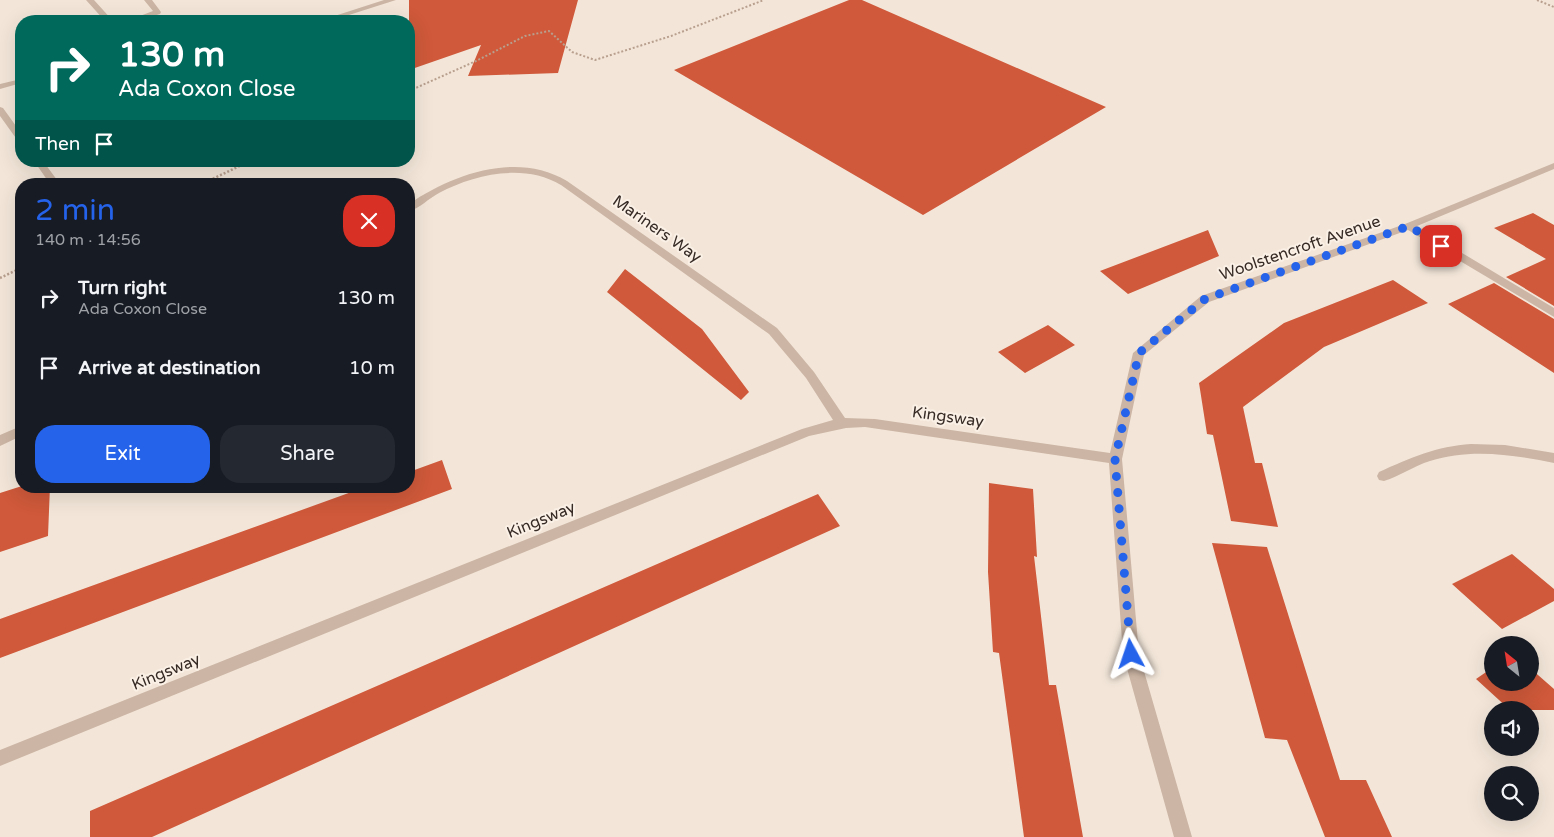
<!DOCTYPE html>
<meta charset="utf-8">
<style>
:root{--surface:#171b24;--page:#242831;--text:#f1f3f6;--muted:#9ea1a6;--accent:#2563eb}
body{margin:0;font-family:"Varela Round",sans-serif;background:var(--page);color:var(--text);height:100vh;display:flex;flex-direction:column;font-size:19px;white-space:nowrap}
*{box-sizing:border-box;margin:0}
p{font-size:16px;color:var(--muted)}
.icon{flex:none;width:28px;height:28px;fill:none;stroke:currentColor;stroke-width:2;stroke-linecap:round;stroke-linejoin:round}
.map{position:relative;flex:1;overflow:hidden}
.sheet{position:absolute;left:15px;top:178px;width:400px;height:315px;display:flex;flex-direction:column;background:var(--surface);border-radius:20px;box-shadow:0 5px 20px #0002}
.sheet>*{flex:none}
.guide{position:absolute;left:15px;top:15px;width:400px;height:152px;border-radius:20px;box-shadow:0 5px 20px #0002;background:#00695c;color:#fff;overflow:hidden}
.needle{width:32px;rotate:330deg}
.buttons{position:absolute;left:1484px;top:636px;display:grid;gap:10px}
.buttons a{display:grid;place-items:center;width:55px;height:55px;border-radius:50%;background:var(--surface);box-shadow:0 5px 20px #0002;font-size:25px}
.pin{position:absolute;display:grid;place-items:center;width:42px;height:42px;color:#fff;margin:-21px;border-radius:10px;box-shadow:0 2px 8px #0006}
.me{position:absolute;width:55px;margin:-28px;rotate:355deg;stroke-linejoin:round;filter:drop-shadow(0 0 4px #0008)}
.turn{display:flex;align-items:center;gap:18px;height:105px;padding:0 20px;font-size:22px}
.turn .icon{width:65px;height:65px;stroke-width:2.5}
.turn b{display:block;font-size:35px;line-height:42px}
.then{display:flex;align-items:center;height:48px;padding:0 20px;background:#0003;gap:10px;font-size:19px}
.round{display:grid;place-items:center;flex:none;width:52px;height:52px;border-radius:20px;background:var(--page)}
.summary{display:flex;align-items:center;justify-content:space-between;height:85px;padding:0 20px}
h1{font-size:30px;font-weight:600;line-height:38px;color:var(--accent)}
.action{display:flex;gap:10px;margin-top:auto;padding:10px 20px}
.action a{flex:1;height:58px;border-radius:20px;background:var(--accent);color:#fff;font-size:20px;font-weight:600;line-height:58px;text-align:center}
.action a+a{background:var(--page);color:var(--text)}
ul{padding:0;list-style:none}
li{display:flex;align-items:center;gap:15px;height:70px;padding:0 20px}
li div{flex:1}
li b{display:block;font-size:19px}
li em{font-style:normal}
.map>svg:first-child{display:block}
</style>
<div class="map">
<svg width="1554" height="837" viewBox="0 0 1554 837">
<rect width="100%" height="100%" fill="#f3e6d9"/>
<path fill="#cf593a" d="M409 0H578L558 73 468 76 481 45 409 70Z
M849 0H862L1106 107 923 215 674 70Z
M1533 213 1554 225V306L1506 277 1546 259 1494 228Z
M1208 230 1219 256 1128 294 1100 271Z
M625 269 702 329 749 392 741 400 607 292Z
M1393 280 1428 303 1324 347 1243 407 1255 463H1262L1278 527 1231 521 1213 435 1207 434 1199 383 1284 323Z
M1494 283 1554 319V373L1448 304Z
M1048 325 1075 345 1025 373 998 352Z
M442 460 452 489 0 658V619L368 486H409V472Z
M989 483 1033 489 1037 557 1034 556 1049 685H1056L1083 837H1024L999 653 993 652 988 572Z
M22 486H50L48 536 0 552V493Z
M818 494 840 526 152 837H90V811Z
M1212 543 1267 547 1340 780H1366L1392 837H1325L1287 740 1265 738Z
M1512 554 1554 589V601L1502 629 1452 584Z
M1492 668V682H1530V668L1554 689V710H1510L1476 679Z"/>
<g fill="none" stroke-linecap="round" stroke-linejoin="round">
<path stroke="#b89f8e" stroke-width="2" stroke-dasharray="2 2" stroke-linecap="butt" d="M1537 0 1554 7
M409 91 476 61 525 36 549 31 572 52 595 60 671 36 764 0"/>
<path stroke="#b89f8e" stroke-width="2.5" stroke-dasharray="2 2" stroke-linecap="butt" d="M238 161 241 165
M202 184 250 161
M0 278 21 268"/>
<path fill="#ccb5a4" fill-rule="evenodd" d="M144 0H152L161 12 160 14 137 21H127L153 11Z
M384 0H396L330 21H319Z
M21 79V83L0 89V84Z
M0 107 3 108 21 133V142L18 141 0 116Z
M34 161H43L60 184H50Z
M1471 444 1505 445 1554 453V463C1514 455 1471 448 1430 461 1414 466 1400 476 1384 481L1379 480 1377 476 1379 472C1410 458 1437 446 1471 444Z"/>
<path fill="#ccb5a4" fill-rule="evenodd" d="M86 0H94L113 21H105Z
M1554 163V169L1417 226 1554 308V317L1408 230 1209 302 1144 355 1122 459 1139 654 1192 837H1174L1123 654 1109 463 865 427 846 428 809 436 0 766V750L802 429 833 420 806 378 769 334 561 185C524 163 474 174 439 193 429 198 419 209 409 211V204C453 174 517 151 567 181L777 328 814 372 845 418 875 419 1110 453 1133 353 1201 296 1405 224Z
M21 426V436L0 446V435Z"/>
</g>
<g fill="none" stroke-linecap="round" stroke-linejoin="round">
<path stroke="#2563eb" stroke-width="9" stroke-dasharray="0 16.2" d="M1131 654 1115 459 1139 353 1205 299 1409 226 1441 246"/>
</g>
<g text-anchor="middle" dominant-baseline="central" stroke-width="4" stroke-linejoin="round" paint-order="stroke">
<g font-size="16" fill="#372b26" stroke="#fbf0e5">
<text transform="translate(657 229) rotate(35)">Mariners Way</text>
<text transform="translate(1300 248) rotate(-19)">Woolstencroft Avenue</text>
<text transform="translate(948 417) rotate(8)">Kingsway</text>
<text transform="translate(541 520) rotate(-22)">Kingsway</text>
<text transform="translate(166 672) rotate(-22)">Kingsway</text>
</g>
</g>
</svg>
<div class="buttons">
<a><svg class="needle" viewBox="-14 -14 28 28"><path d="M0-13l5 13h-10z" fill="#e53935"/><path d="M0 13l5-13h-10z" fill="#9ea1a6"/></svg></a>
<a><svg class="icon" aria-label="sound" viewBox="0 0 24 24"><path d="M4 9h4l5-4v14l-5-4H4zM17 9q2 3 0 6"/></svg></a>
<a><svg class="icon" aria-label="search" viewBox="0 0 24 24"><circle cx="10" cy="10" r="6"/><path d="M15 15l6 6"/></svg></a>
</div>
<div class="pin" style="left:1441px;top:246px;background:#d93025"><svg class="icon" aria-label="arrive" viewBox="0 0 24 24"><path d="M6 21V4h12l-3 4 3 4H6"/></svg></div>
<svg class="me" style="left:1131px;top:654px" viewBox="-20 -20 40 40"><path d="M0-17L14 15 0 8-14 15z" fill="#2563eb" stroke="#fff" stroke-width="4"/></svg>
<div class="guide">
<div class="turn"><svg class="icon" aria-label="right" viewBox="0 0 24 24"><path d="M7 20v-9h11M14 6l5 5-5 5"/></svg><div><b>130 m</b>Ada Coxon Close</div></div>
<div class="then">Then<svg class="icon" aria-label="arrive" viewBox="0 0 24 24"><path d="M6 21V4h12l-3 4 3 4H6"/></svg></div>
</div>
<section class="sheet">
<div class="summary"><div><h1>2 min</h1><p>140 m · 14:56</p></div><a class="round" style="background:#d93025;color:#fff"><svg class="icon" aria-label="close" viewBox="0 0 24 24"><path d="M6 6l12 12M18 6L6 18"/></svg></a></div>
<ul>
<li><svg class="icon" aria-label="right" viewBox="0 0 24 24"><path d="M7 20v-9h11M14 6l5 5-5 5"/></svg><div><b>Turn right</b><p>Ada Coxon Close</p></div><em>130 m</em></li>
<li><svg class="icon" aria-label="arrive" viewBox="0 0 24 24"><path d="M6 21V4h12l-3 4 3 4H6"/></svg><div><b>Arrive at destination</b></div><em>10 m</em></li>
</ul>
<div class="action"><a>Exit</a><a>Share</a></div>
</section>
</div>
